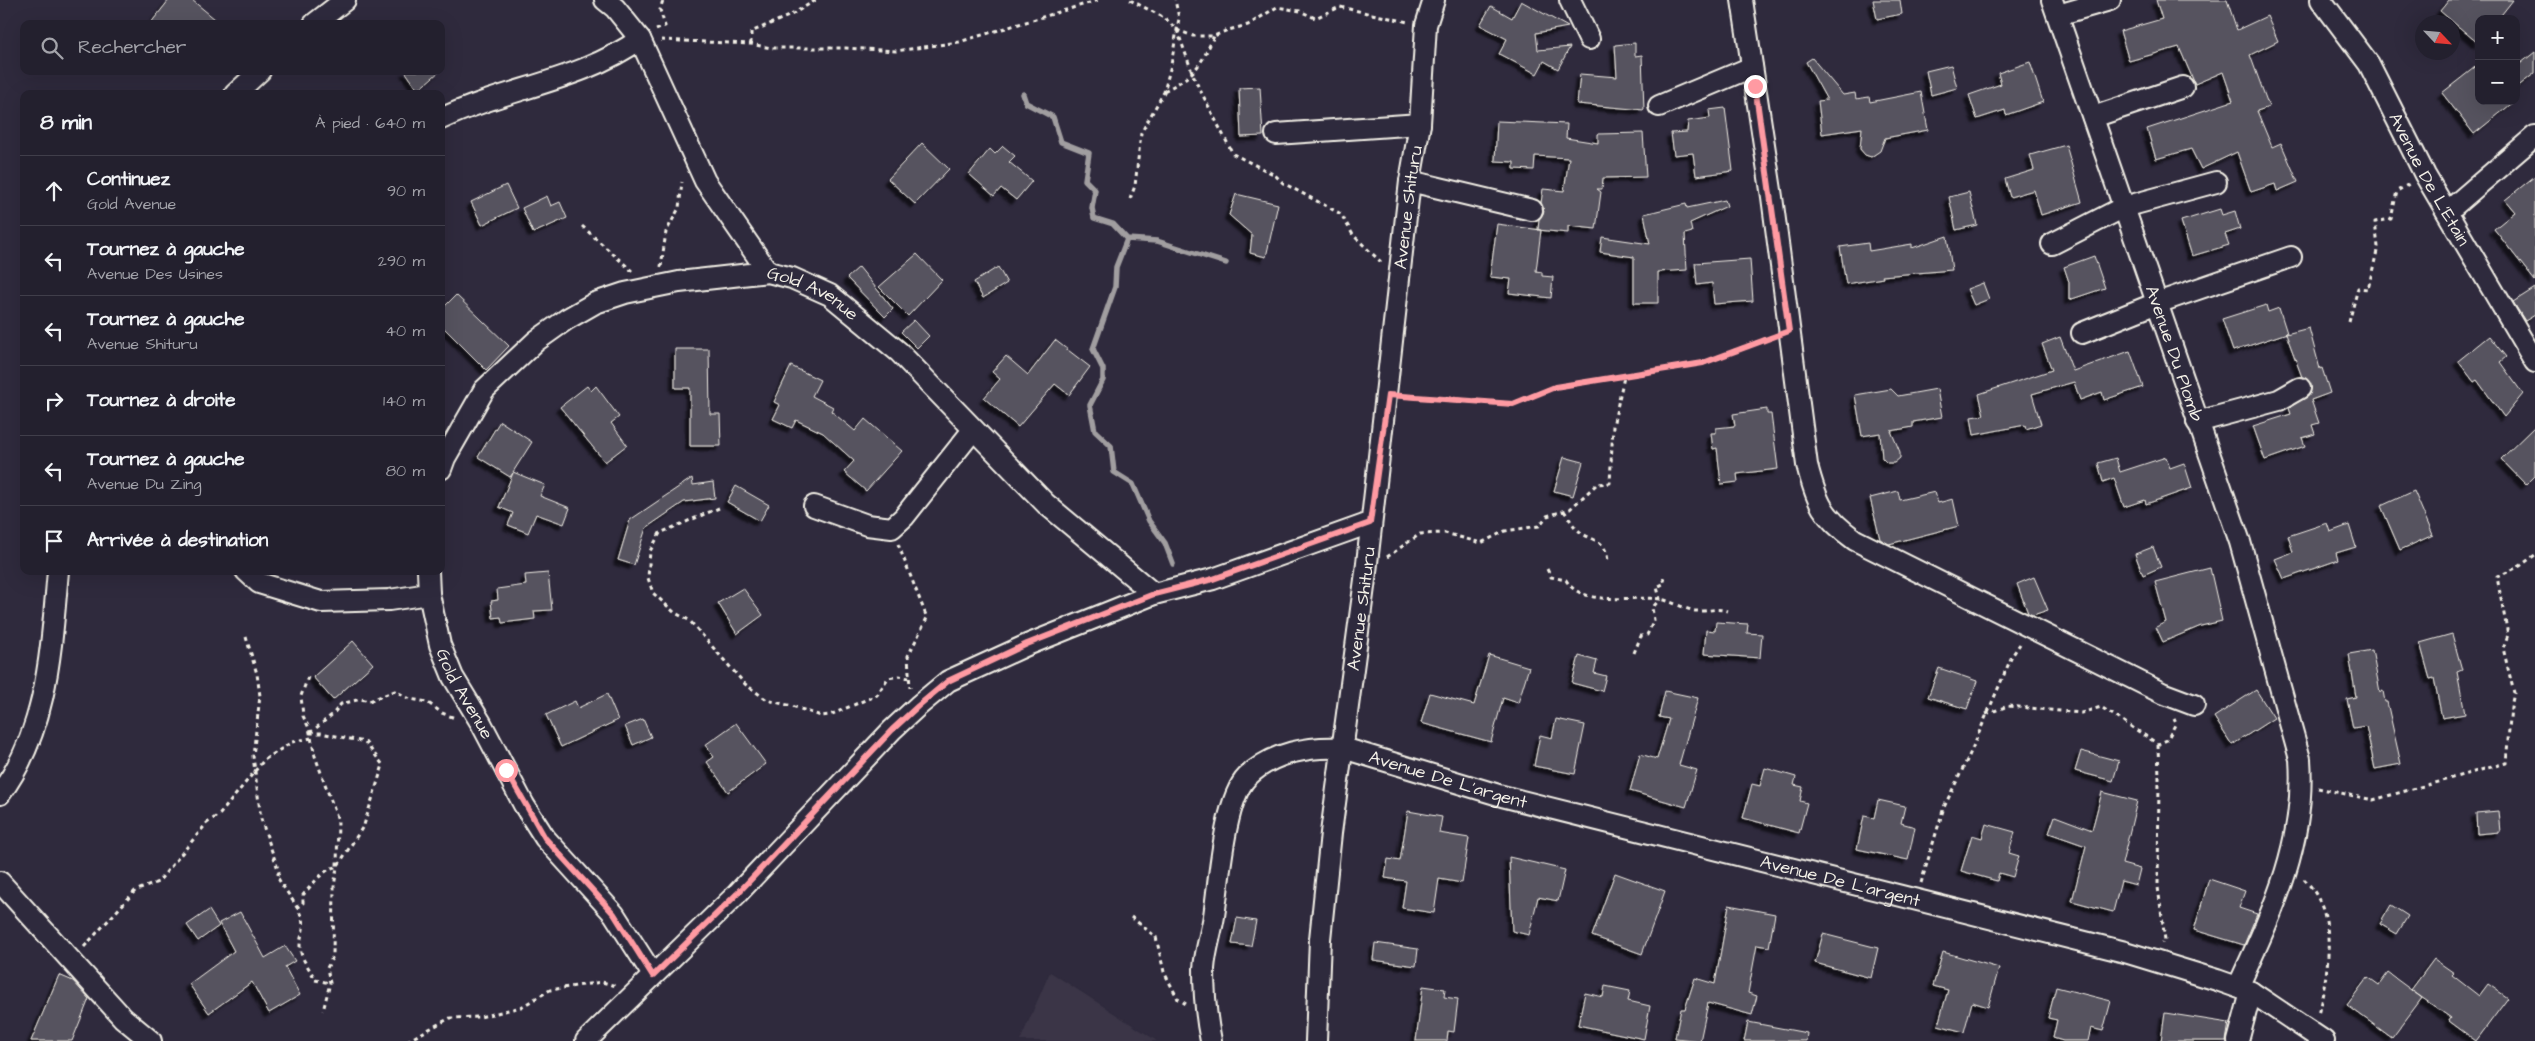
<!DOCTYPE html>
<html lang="fr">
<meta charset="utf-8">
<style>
:root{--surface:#23202e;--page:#2f2d3a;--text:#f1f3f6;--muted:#a3a3aa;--line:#403e4a}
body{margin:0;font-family:"Architects Daughter",sans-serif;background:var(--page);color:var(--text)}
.controls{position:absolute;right:15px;top:15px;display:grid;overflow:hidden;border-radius:10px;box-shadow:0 5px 20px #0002}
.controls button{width:45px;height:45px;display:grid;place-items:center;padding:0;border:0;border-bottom:1px solid var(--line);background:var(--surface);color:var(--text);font:25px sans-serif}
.compass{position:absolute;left:2415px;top:15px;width:45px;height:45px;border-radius:50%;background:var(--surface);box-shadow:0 5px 20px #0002;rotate:116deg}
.stop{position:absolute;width:15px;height:15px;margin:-11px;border:4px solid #ff9aa2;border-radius:50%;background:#fff}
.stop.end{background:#ff9aa2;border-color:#fff;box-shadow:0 1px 5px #0008}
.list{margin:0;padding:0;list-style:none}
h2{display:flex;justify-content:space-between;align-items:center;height:65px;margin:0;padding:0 20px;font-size:21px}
h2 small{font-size:16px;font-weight:400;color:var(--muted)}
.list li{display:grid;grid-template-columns:32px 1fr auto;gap:15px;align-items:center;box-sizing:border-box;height:70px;padding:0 20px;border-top:1px solid var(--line)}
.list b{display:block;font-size:19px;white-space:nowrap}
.list p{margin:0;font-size:16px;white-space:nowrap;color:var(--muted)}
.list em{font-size:16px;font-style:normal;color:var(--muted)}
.icon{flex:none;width:28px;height:28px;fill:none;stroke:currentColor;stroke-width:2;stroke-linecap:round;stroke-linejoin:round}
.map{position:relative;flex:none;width:2535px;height:1041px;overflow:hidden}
.search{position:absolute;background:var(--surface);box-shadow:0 5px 20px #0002;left:20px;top:20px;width:425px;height:55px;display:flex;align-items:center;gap:12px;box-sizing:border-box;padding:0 18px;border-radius:10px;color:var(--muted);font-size:19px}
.panel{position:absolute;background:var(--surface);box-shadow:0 5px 20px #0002;left:20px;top:90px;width:425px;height:485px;border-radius:10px}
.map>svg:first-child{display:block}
.built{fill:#3b3647}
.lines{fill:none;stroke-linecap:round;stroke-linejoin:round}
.stream{stroke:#a19ea0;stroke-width:5.5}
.building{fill:#56525f;stroke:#f4f1e8;filter:url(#shadow)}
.street-casing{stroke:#f4f1e8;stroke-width:24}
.path{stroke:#f4f1e8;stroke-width:3;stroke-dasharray:4 4;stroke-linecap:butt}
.street{stroke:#2f2a3d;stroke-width:20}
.route{stroke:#ff9aa2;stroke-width:6}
.labels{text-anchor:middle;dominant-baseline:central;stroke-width:4.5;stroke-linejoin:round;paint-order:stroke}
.street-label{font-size:18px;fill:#f4f1e8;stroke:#2f2a3d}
</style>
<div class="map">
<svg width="2535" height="1041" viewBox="0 0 2535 1041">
<defs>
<filter id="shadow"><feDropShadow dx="-4.5" dy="4.5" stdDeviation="1" flood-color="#0009"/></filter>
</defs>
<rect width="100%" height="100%" fill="#2f2a3d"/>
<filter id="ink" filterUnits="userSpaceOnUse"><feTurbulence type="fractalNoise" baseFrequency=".02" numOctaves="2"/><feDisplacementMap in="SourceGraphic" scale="10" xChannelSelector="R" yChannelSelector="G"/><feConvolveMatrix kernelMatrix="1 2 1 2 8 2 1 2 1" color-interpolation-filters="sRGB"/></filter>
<g filter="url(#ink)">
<path class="built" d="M1050,972L1157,1041H1020Z"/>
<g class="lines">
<path class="stream" d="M1023,94L1026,103L1053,117L1061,142L1089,153L1085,180L1095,190L1092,208L1094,218L1113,224L1127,239L1116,267L1115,287L1093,349L1103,369V380L1090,405L1095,431L1111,446L1114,472L1133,484L1149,521L1165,543L1173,564
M1127,239L1157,241L1226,263"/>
</g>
<path class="building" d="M169,0H192L221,24H150Z
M1873,0H1900L1902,14L1877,19Z
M2156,0H2227L2237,30L2267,16L2278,41L2250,55L2269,107L2257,111L2272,147L2281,143L2298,182L2277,191L2275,184L2251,192L2237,152L2201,169L2191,149L2156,159L2147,129L2233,101L2223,72L2195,84L2179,47L2129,61L2120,31L2162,19Z
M2449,0H2513L2498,19H2479V44L2440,11Z
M1521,1L1568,27L1536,33L1538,50L1570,47L1558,69L1544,61L1537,74L1499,54L1507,39L1480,25L1491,6L1512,18Z
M1635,43V56L1642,55L1644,110L1577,104L1580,74L1617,77L1615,45Z
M2535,52V73L2516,88V67Z
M1812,58L1843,95L1855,93L1856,99L1869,97L1870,102L1921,92L1928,130L1885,138L1880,151L1871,157L1865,155L1860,149L1862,128L1822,134L1818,101L1827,100L1806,62Z
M2030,62L2043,102L2006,115L2005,110L1977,119L1969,95L2001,84L1998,73Z
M2479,64V101H2515L2474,134L2442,93Z
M1951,65L1957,88L1931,95L1926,71Z
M405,71H440L418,90Z
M1260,87L1263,136L1241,137L1239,88Z
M1725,108L1733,171L1696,176L1693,153L1674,155L1671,133L1687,132L1688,121L1710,118L1709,110Z
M1497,121L1567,124L1566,138L1598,143V134L1643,133L1646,177L1603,178L1602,189H1597L1601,192L1596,229L1568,226V233L1538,230L1539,219L1544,212L1541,203L1543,189L1564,191L1569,158L1535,156L1534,170L1514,169V162L1495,161Z
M922,143L949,169L915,204L888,179Z
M2066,145L2082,202L2041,215L2034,190L2010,197L2005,179L2034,170L2030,155Z
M1003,146L1015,156L1009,162L1032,181L1016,200L1001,188L994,196L969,174L990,149L995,154Z
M2535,176V281L2494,229L2515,212L2505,200Z
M506,185L517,208L482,225L471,202Z
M1969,192L1977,225L1956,230L1949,197Z
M1236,194L1278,204L1266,257L1250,253L1252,235L1229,215Z
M547,196L551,206L560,202L567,218L533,233L522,208Z
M1725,200L1727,206L1690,223L1692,232L1685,234L1687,270L1658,272V303H1634V257L1600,252L1602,237L1650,244L1644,214L1686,204L1687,208Z
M2220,209L2222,215L2235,211L2240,229L2225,234L2229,245L2192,256L2181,221Z
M1497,224L1541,230L1536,271L1542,272V276L1553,277L1551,298L1509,293L1511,279L1490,277Z
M1947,236L1952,270L1882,276L1883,278L1846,284L1840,247L1868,243L1869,251L1912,244V248Z
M917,254L942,280L908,316L879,287Z
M2094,256L2105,288L2069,300V282L2064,267Z
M1750,259L1753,301L1714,304L1712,283L1697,285L1695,263Z
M859,267L893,309L885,317L847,278Z
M998,267L1007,283L983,298L974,282Z
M1983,283L1989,299L1974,305L1967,289Z
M2535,288V315L2525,321L2513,302Z
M456,295L509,346L486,370L441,325V310Z
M2266,305L2268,312L2279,308L2287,333L2233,351L2222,319Z
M914,320L929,336L917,348L901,332Z
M2309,328L2320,369L2322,368L2330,393L2311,400L2319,423L2312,425L2315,434L2302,438L2305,446L2265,460L2253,426L2291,414L2289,408L2310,394V383L2302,377L2286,334Z
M2489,336L2506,357L2500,362L2523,394L2504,417L2477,380L2474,382L2458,361Z
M2060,337L2073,371L2130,351L2143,387L2104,400L2102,392L2080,400L2074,382L2032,394L2041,424L2026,429L2025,425L1974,435L1971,417L1984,415L1979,394L2052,370L2042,344Z
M1055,340L1090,367L1069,395L1055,384L1018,427L984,398L1000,379L992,372L1006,356L1028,375Z
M675,349H709L710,414H720L721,446H690V388H675Z
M791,366L820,380L812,396L833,407L831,411L855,431L865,419L902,451L866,491L844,472L854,461L823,433L796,420L792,428L773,419L780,405L774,402Z
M587,386L591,391L596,386L619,417L611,423L627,445L605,462L560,407Z
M1891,389L1898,396L1937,389L1942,417L1913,422V427L1891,431L1900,452V458L1894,463H1887L1882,458L1880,433L1862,436L1855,395Z
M1767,409V414H1771L1778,469L1737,474L1738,482L1721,484L1717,448L1713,449L1711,433H1716V428L1735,426L1733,414Z
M500,421L532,442L513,472L545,485L540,496L570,508L564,524L536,514L528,533L508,525L513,513L499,507L513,473L510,477L478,457Z
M2535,426V476L2526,485L2501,459Z
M1564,457L1583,462L1573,496L1554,491Z
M2166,457L2170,468L2184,463L2192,488L2146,504L2145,500L2124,507L2114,478L2103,482L2098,463L2116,458L2120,472Z
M692,478L693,485L713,482L715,498L684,502L646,528L634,565L618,560L630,520Z
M736,486L769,505L760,521L727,502Z
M1898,491L1900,500L1935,492L1938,503L1953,499L1959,526L1889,544L1880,539L1870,498Z
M2414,491L2433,535L2400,550L2381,506Z
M2327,523L2330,532L2349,525L2356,547L2336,553L2338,560L2284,579L2275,559L2293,552L2288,536Z
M2153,547L2161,567L2143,575L2135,554Z
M2210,568L2222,621L2201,626L2163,642L2156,627L2166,622L2155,582Z
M548,573L552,610L534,611L535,619L502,623L501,617L493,618L491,601L498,600L497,589L526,585L525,575Z
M2034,577L2048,610L2033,615L2028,613L2017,584Z
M743,588L763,615L737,634L718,603Z
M1716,622L1748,624L1747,633L1762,634L1760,658L1704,654L1706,630L1715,631Z
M2452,634L2462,670L2457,672L2465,714L2442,718L2434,678L2430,679L2420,643Z
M353,641L373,664L333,700L313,677Z
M2372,650L2380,692L2383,691L2385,702H2387L2401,764L2375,769L2366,726L2353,728L2347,699L2356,697L2349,654Z
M1489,655L1529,667L1518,703L1503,698L1491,742L1421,723L1430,693L1474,705Z
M1579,656L1597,661L1594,673L1606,676L1602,691L1572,683Z
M1939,668L1977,681L1967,709L1928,697Z
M2256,690L2274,718L2232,745L2214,717Z
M1665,691L1698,698L1679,765L1697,770L1686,807L1630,791L1640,754L1657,759L1669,719L1659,717Z
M607,694L618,720L561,747L546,715L575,701L578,708Z
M643,719L651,737L633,745L625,726Z
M1556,719L1585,725L1575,774L1534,766L1540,735L1552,738Z
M736,723L766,764L728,792L707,762L714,757L705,745Z
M2081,751L2119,761L2113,781L2075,771Z
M1765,768L1796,777L1794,785L1803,787L1800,801L1807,803L1799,833L1743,818L1752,784L1760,786Z
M2102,792L2137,801L2122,864L2140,869L2136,885L2121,881L2113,912L2072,901L2086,846L2049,833L2055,816L2092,830Z
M1878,800L1905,806L1901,823L1915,827L1908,860L1857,849L1864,816L1874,818Z
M1408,811L1442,817L1439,833L1469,838L1462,883L1439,879L1434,913L1402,908L1406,881L1385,878L1388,859L1400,861Z
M2498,811L2500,832L2477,834L2476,813Z
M1986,824L2015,832L2009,853L2019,856L2013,877L1999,873L1997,881L1961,871L1972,835L1982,838Z
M1509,857L1565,870L1558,901L1538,897L1529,935L1512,931Z
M1615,873L1665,891L1642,954L1592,936Z
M2209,879L2245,891L2239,908L2257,914L2244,945L2194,930Z
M1729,905L1775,914L1769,947L1757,945L1748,993L1757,996L1752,1015L1708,1003L1700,1041L1675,1038L1681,1009H1685L1695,978L1715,984Z
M2391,905L2408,916L2397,934L2380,924Z
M209,910L219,926L198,941L187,925Z
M240,912L265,958L285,946L295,961L285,967L300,995L269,1013L252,982L209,1013L189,984L234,951L219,923Z
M1237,918L1256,921L1251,946L1232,944Z
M1823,934L1878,948L1871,978L1815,963Z
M1375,943L1418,949L1416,966L1373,960Z
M1943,952L1999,968L1988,1007L1972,1002L1964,1032L1938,1025L1948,990L1933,986Z
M2434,959L2454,973L2452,975L2479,996L2488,984L2508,998L2476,1041L2449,1021L2451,1018L2411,990Z
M2388,973L2422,998L2392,1038L2347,1005L2368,977L2379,985Z
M59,975L73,981L89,999L72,1041H31Z
M1423,986L1445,989L1444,997L1458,999L1454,1032L1448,1031L1447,1041H1416Z
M1605,986L1630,991L1628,1001L1650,1006L1644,1039L1578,1025L1585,993L1603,997Z
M2056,987L2111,1001L2103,1031L2091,1028L2088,1041H2063L2053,1038L2057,1020L2048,1018Z
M2165,1013L2229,1023L2226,1041H2161Z
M1748,1022L1807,1033L1806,1041H1744Z"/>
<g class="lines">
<defs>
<g id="street">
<path d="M605,0L615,8L640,39L705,181L768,272"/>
<path d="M1570,0L1589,39"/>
<path d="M1742,0L1772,197L1807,465C1817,503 1822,516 1855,540L2162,693L2194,705"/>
<path id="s1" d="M2052,0L2240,542L2300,759C2306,843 2272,913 2238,987"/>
<path id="s2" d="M2321,0L2369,64L2425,175L2535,362"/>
<path d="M2058,15L2110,0"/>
<path d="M314,24L345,0"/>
<path d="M235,94L260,71"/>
<path d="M1659,106L1752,67"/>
<path d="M2093,117L2183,87"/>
<path d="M441,119C506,88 582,81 640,39"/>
<path d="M1276,134L1420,124"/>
<path d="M1410,181L1532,210"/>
<path d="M2447,212L2535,136"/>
<path d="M2052,244L2124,207L2216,182"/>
<path d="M2082,333L2157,303L2291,257"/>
<path d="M2197,422L2279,400L2300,388"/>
<path id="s3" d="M441,469L445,458L484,390L536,341L567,319L595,303L625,293L679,282L768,272L792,278L830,295L899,352L1046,504L1154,594"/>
<path d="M814,506L867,525L892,528L904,517L973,430"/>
<path d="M246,571L259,583L321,602L389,600L429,594"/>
<path id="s4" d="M428,571L429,594L440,645L453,677L481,723L524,805L545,838L614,914L653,975"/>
<path d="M0,794C48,730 51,648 58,571"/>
<path d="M0,882L123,1018L151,1041"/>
<path d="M586,1041L737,894L892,730L918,706L948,681L1027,645L1154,594L1213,579L1370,523"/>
<path id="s5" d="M1211,1041C1206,1017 1204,994 1204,969C1205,952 1211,934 1214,916C1219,883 1224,800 1247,777C1272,752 1310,746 1343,748L1502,796L2125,952L2217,980L2251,992L2324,1041"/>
<path id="s6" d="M1316,1041L1320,939L1331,833L1366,572L1410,181L1420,124L1426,25L1434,0"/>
<path d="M2238,1041L2251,992"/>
</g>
</defs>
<use href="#street" class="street-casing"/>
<path class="path" d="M1130,0L1165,18L1177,30L1193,36H1214L1228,30L1248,25L1277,7L1300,11L1315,18L1340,7L1408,22
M656,30L665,26L660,10L663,0
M1177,30L1195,80L1233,154L1275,175L1283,183L1341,214L1353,235L1381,262
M661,40L751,44L771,48H846L896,51L959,42L1099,0
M751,44V32L791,15L816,0
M1164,91C1195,75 1200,67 1214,36
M1130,199L1135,186L1141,133L1164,92L1171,65L1179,18L1175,0
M582,226L632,271
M661,267L666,232L679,208L682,182
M2349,322L2358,288L2368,289L2378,247L2375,222L2391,219L2397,191L2409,184
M1404,396L1513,404L1555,387L1703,363L1772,337
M719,508L660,533L650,551L648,578L653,593L675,613L689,620L745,684L767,700L792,706L821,716L830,715L877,695L888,678L899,676L909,678
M1564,511C1568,516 1571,523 1576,528C1589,543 1605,535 1608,561
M898,544L927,618L908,656L910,688
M1387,557L1420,534L1445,533L1481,543L1505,531L1539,526L1547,516L1570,509L1597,484L1610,483L1613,426L1624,377
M1547,569L1551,577L1566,580C1582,608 1632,595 1660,599C1671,601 1687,610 1696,611C1708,612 1715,607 1727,611
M246,637L257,674L260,696L253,756L261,819L279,872L277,876C284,891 302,908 303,925C304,931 300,938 300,945C300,960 310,967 315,980L330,983
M1634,653L1641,636L1647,635L1654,620L1652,608L1660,599L1657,587L1665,583L1663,577
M308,677L301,696L303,716L309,728L315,756L338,820L337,867L334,887L333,956L327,968L330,983L323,1011
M1986,714L2008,706L2081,713L2101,707L2158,744L2167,740L2176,723L2174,719
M310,733L333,714L341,704L361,699L369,701L395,691L410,699L427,702L442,713L455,718
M2158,744L2159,778L2158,887L2165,940L2162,943
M2318,788L2373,800L2506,763L2511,707L2514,693L2503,648L2508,635L2497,577L2520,566L2535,555
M2304,879C2340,915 2328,972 2318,1015
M1921,883L1944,807L1969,756L2012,656L2020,644
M296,908L303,903V895C311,886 325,867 337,867L364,825L383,765L365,742L321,733H310
M1131,917L1156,937L1164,972L1178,999L1186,1004
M84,947L135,891L158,882L207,823L220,814L264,760L292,742L311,738
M407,1041L450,1018L480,1017L521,1007L550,990L602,982L616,986"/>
<use href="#street" class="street"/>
</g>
</g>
<g class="lines" filter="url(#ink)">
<path class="route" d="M506,770L545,838L614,914L653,976L737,894L892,730L918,706L948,681L1027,644L1154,594L1213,579L1370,523L1388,395L1513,404L1555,387L1703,363L1789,331L1755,86"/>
</g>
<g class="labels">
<g class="street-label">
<text stroke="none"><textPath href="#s2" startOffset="210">Avenue De L'Etain</textPath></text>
<text stroke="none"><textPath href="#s6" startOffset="839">Avenue Shituru</textPath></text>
<text stroke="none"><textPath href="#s3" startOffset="458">Gold Avenue</textPath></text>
<text stroke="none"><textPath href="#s1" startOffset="374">Avenue Du Plomb</textPath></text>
<text stroke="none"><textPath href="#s6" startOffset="435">Avenue Shituru</textPath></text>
<text stroke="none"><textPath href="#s4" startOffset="130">Gold Avenue</textPath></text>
<text stroke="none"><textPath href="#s5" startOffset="484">Avenue De L'argent</textPath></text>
<text stroke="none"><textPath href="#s5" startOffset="889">Avenue De L'argent</textPath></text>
</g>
</g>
</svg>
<div class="controls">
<button>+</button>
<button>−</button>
</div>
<svg class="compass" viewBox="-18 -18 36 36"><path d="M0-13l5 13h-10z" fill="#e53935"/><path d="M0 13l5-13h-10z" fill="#a3a3aa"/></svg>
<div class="stop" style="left:506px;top:770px"></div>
<div class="stop end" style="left:1755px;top:86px"></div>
<div class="search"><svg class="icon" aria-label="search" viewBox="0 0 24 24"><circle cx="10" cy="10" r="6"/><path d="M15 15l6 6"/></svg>Rechercher</div>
<section class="panel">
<h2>8 min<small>À pied · 640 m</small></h2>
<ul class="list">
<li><svg class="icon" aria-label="ahead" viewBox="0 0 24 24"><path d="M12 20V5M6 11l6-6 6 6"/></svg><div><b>Continuez</b><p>Gold Avenue</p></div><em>90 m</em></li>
<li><svg class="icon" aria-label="left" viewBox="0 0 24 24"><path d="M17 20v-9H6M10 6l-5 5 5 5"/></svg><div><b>Tournez à gauche</b><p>Avenue Des Usines</p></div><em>290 m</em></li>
<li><svg class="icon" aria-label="left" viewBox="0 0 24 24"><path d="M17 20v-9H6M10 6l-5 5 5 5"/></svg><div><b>Tournez à gauche</b><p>Avenue Shituru</p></div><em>40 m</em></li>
<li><svg class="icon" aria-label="right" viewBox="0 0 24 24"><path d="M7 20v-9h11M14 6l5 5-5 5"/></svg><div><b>Tournez à droite</b></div><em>140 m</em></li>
<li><svg class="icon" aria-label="left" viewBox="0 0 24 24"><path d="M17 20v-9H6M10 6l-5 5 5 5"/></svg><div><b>Tournez à gauche</b><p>Avenue Du Zing</p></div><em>80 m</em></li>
<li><svg class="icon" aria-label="arrive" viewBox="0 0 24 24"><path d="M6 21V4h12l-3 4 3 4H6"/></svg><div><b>Arrivée à destination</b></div></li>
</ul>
</section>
</div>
